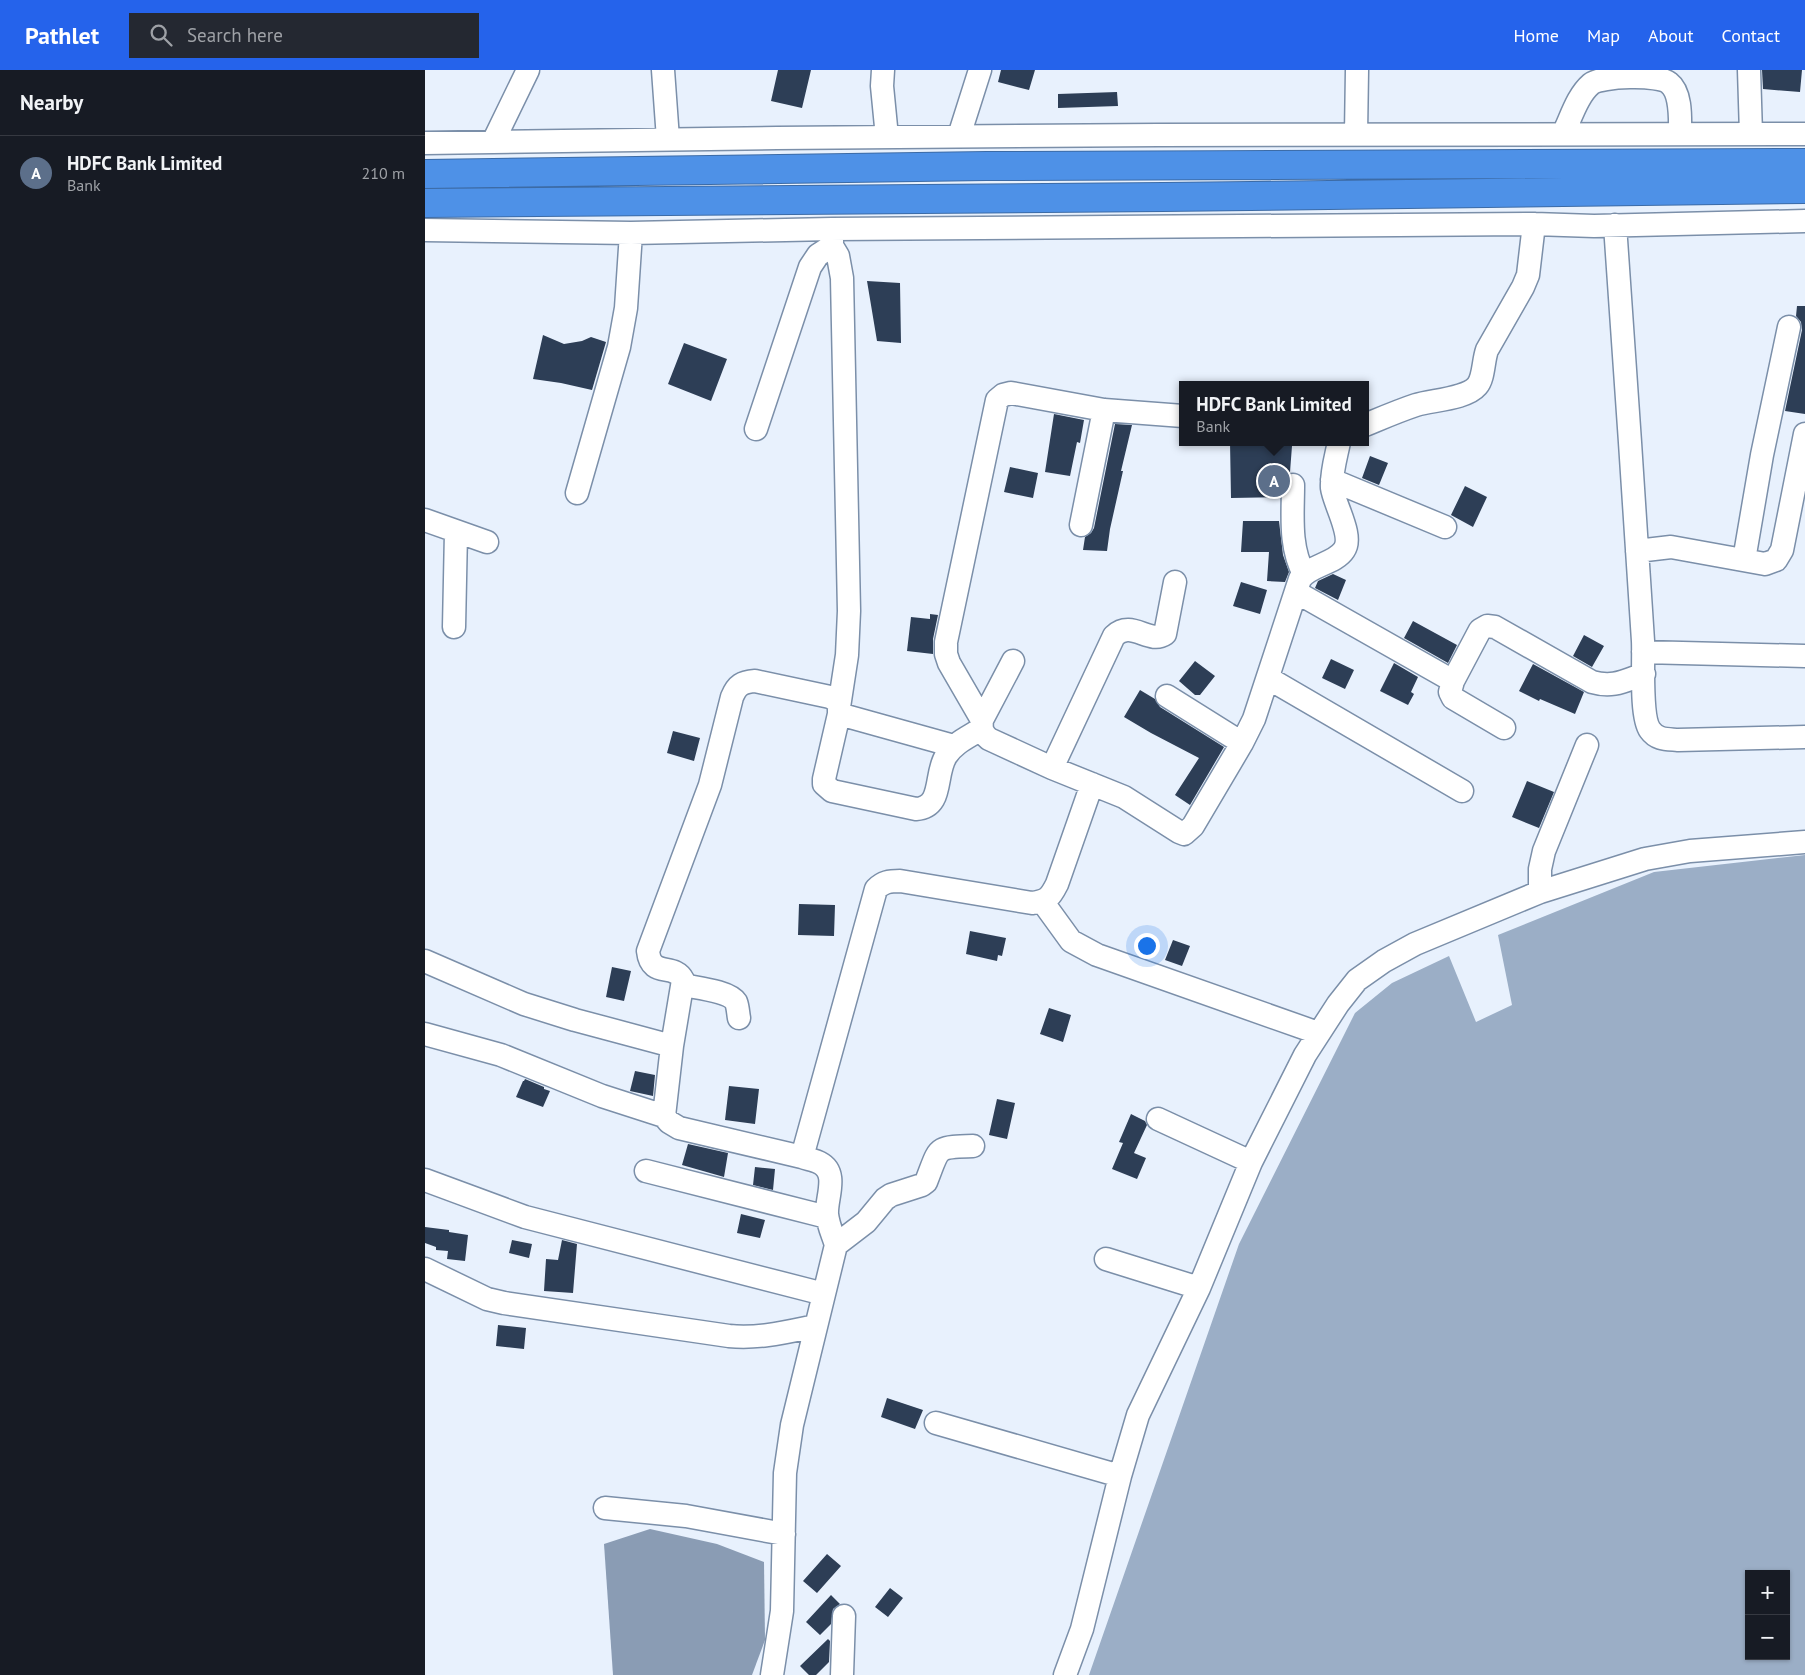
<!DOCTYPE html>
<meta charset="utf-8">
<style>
:root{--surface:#171b24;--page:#242831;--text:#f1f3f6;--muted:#9ea1a6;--line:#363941;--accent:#2563eb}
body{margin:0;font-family:"PT Sans",sans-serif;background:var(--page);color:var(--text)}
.controls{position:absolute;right:15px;bottom:15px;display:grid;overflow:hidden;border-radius:0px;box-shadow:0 1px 4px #0004}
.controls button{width:45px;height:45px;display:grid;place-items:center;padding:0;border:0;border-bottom:1px solid var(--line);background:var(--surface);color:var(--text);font:25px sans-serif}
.you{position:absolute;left:721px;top:875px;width:18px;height:18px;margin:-12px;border:4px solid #fff;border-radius:50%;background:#1a73e8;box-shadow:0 0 0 8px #1a73e833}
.badge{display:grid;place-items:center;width:32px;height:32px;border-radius:50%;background:var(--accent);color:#fff;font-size:16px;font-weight:700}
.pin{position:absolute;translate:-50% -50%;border:2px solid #fff;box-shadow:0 1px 5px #0006}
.popup{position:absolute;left:754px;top:311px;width:190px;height:65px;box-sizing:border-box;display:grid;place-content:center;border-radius:0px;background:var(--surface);filter:drop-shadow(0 1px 4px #0005);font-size:16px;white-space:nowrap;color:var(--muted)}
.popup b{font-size:19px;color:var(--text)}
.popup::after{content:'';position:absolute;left:50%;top:100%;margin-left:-10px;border:10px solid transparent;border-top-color:var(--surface)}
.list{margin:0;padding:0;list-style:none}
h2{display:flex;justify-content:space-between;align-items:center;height:65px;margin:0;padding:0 20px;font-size:21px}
h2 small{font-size:16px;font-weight:400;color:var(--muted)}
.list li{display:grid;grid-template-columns:32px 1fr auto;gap:15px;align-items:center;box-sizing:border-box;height:75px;padding:0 20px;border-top:1px solid var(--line)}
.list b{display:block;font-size:19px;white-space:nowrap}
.list p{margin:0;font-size:16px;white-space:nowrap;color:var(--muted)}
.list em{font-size:16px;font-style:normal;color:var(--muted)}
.icon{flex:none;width:28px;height:28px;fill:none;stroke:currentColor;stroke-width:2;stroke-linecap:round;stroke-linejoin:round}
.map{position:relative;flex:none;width:1380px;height:1605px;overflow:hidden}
header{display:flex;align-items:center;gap:30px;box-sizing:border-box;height:70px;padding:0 25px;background:var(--accent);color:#fff}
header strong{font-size:24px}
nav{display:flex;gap:28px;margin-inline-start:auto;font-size:18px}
.search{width:350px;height:45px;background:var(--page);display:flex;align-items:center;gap:12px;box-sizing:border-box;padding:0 18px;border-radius:0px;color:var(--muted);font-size:19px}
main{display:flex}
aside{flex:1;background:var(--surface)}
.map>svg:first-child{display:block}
.forest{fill:#9baec6;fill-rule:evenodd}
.water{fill:#8a9cb4}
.building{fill:#2d3e56}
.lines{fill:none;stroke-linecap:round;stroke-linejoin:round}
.minor-casing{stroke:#7b8fa9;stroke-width:25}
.highway-casing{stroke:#3c6ba6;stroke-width:30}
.minor{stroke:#fff;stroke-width:22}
.highway{stroke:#4e91e7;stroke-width:28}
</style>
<header>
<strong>Pathlet</strong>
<div class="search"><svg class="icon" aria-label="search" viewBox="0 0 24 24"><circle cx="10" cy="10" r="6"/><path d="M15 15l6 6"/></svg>Search here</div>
<nav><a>Home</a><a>Map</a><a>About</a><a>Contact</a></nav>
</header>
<main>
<aside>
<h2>Nearby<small></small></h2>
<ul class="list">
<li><span class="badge" style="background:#5c6f8a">A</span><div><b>HDFC Bank Limited</b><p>Bank</p></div><em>210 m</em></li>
</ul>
</aside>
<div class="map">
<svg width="1380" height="1605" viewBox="0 0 1380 1605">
<rect width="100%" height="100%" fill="#e8f1fd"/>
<path class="forest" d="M1380,785V1605H664L814,1174L930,943L967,913L1024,886L1051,952L1087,935L1073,865L1229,802ZM1324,1504H1361V1586H1324Z"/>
<path class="water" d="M225,1459L292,1474L339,1492L340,1570L327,1605H188L179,1474Z"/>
<path class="building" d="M353,0H386L377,38L346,31Z
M576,0H610L604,20L573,12Z
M1337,0H1377L1375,22L1338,19Z
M692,22L693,36L633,38V24Z
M442,211L475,213L476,273L452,271Z
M1372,236H1380V344L1360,341L1377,260L1376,252L1371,246Z
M118,265L139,274L157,271L166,267L181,272L167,320L136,313L108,309Z
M259,273L302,289L286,331L243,314Z
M629,344L659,350L655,373L652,372L645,406L620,402Z
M690,354L707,355L696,401H698L685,459L682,481L658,480L660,467L666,463L669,458Z
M805,372H855V375L867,376L865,402L861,404L857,409L855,427L806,428Z
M945,386L963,393L954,415L937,408Z
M585,397L613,403L608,428L579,422Z
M1040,416L1062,427L1048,457L1026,445Z
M818,451H854L858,485L864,502L860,512L842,511L844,482H816Z
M908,504L921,510L913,530L890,518L893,511Z
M816,512L842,520L835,544L808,536Z
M505,544L513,545L508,569V584L482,581L486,547L505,549Z
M988,551L1032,575L1023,593L979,568Z
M1159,565L1179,576L1167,597L1148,586Z
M906,589L929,600L920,619L897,608Z
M770,591L790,606L775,625H770L754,611Z
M969,593L993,607L986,622L989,624L983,635L955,621Z
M1108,594L1159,622L1150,644L1115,629L1114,631L1094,621Z
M715,620L730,629L735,637L799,677L765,735L750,725L774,688L726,663L699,647Z
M248,661L275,668L269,691L242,683Z
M1102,711L1129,722L1114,758L1087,747Z
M374,834L410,835L409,866L373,865Z
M545,861L581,868L577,886L573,885L572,891L541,884Z
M748,870L765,876L757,896L740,890Z
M187,897L206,901L199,931L181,927Z
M624,938L646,945L638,972L615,964Z
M210,1001L230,1005L228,1026L205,1021Z
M100,1009L119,1017V1019L125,1021L118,1037L91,1027L98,1011H99Z
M304,1016L334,1019L330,1054L300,1050Z
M572,1029L590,1033L582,1069L564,1065Z
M706,1044L720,1051L722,1055L709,1083L721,1088L712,1109L687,1099L698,1073L694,1072Z
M263,1074L303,1083L299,1107L257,1095Z
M330,1097L350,1099L348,1120L328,1115Z
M316,1144L340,1150L335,1168L312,1163Z
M0,1157L24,1160V1162L43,1165L40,1191L22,1189L23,1181L11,1180V1177L0,1173Z
M87,1170L107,1174L104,1188L84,1183Z
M137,1170L152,1174L148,1223L119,1221L121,1189L133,1190Z
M73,1255L101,1258L99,1279L71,1276Z
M462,1328L498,1340L490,1359L456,1347Z
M402,1484L416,1496L392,1523L378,1511Z
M465,1518L478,1528L463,1547L450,1537Z
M406,1525L415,1534L408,1539L406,1554L395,1565L381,1552Z
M403,1569L405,1571L404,1592L391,1605H384L375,1596Z"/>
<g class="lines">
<defs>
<path id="minor" d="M238,0L243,69
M458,0L457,16L462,67
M1324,0L1326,64
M931,64L932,0
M1138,64C1146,48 1152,26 1166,14C1176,6 1234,4 1244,13C1257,23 1255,50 1255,64
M534,66L555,0
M68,72L103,0
M0,73L352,68L733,65L1380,64
M1190,155C1200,294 1209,432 1218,571C1219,590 1215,646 1225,660C1232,670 1242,669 1253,670L1380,667
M407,159V176L413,186L417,208L424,541L422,585L414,637
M0,160L206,163L407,159L1109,154L1169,156L1380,151
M940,355C957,348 973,341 991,335C1007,330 1041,329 1052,316C1059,308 1058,291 1062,280L1098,217L1103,205L1109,154
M331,359L385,197L393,185L407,176
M907,410L1020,457
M868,415C868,445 864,476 879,504
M152,423L194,277L201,238L206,163
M0,450L62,472
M656,455L679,340
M1212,481L1246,477L1340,494L1351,490L1357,480L1380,364
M1319,490L1337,385L1364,257
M871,522L1028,611
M29,557L31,462
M1218,582L1380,586
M588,591L557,650C556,659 557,663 564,669L627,698L699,727L754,762L759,764L768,756L817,673
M843,608L1037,721
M742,626L817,673L829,649L875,509C885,495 910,494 919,480C929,466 909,434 907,418C906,403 911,387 914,372
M414,644L529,676
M557,650L524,593L521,584V572L572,330L578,325L586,323L679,340L758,346
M1079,658L1028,628L1025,622L1028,611L1055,560L1062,556L1070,557L1167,612C1188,618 1199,611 1219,604
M627,698L689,566C707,549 724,575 740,564L750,512
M1115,822V799L1119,781L1162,675
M617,831L646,871L672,885L893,963
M0,891L99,934L150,950L247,976
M258,915C271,918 304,921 311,932C313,937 313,943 314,948
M0,964L76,985L177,1026L239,1046L244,1052L254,1058L377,1087C382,1089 390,1090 395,1093C414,1103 401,1128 402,1144C403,1155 408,1165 411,1175L367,1355L360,1403L357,1541L347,1605
M239,1046L247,976L258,910C249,892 226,909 223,881L285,715L307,627C312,615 317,612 330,611L405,627L412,631L414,637V644L399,709V714L407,721L491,739C519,737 509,705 521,686C529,673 544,667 556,659
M733,1049L826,1092
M377,1087L451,819C458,812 464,811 475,811L607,833C622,831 625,828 632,814L667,714
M221,1101L402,1147
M0,1110L100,1147L399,1224
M411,1175L441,1152L460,1129L466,1125L497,1115L501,1112C515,1077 509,1077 548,1076
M681,1189L774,1218
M0,1199L62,1229L79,1233L304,1266C334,1269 361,1262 390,1256
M511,1353L695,1406
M180,1438L261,1446L359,1464
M417,1605L419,1546
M640,1605L657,1559L695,1406L713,1345L774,1218L826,1092L880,985L913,934L932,910L959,891L990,874L1115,822L1220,789L1265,781L1380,772"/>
<path id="highway" d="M0,104L561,96L1380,93
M0,133L738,127L1380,119"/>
</defs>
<use href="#minor" class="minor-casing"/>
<use href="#highway" class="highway-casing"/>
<use href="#minor" class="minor"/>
<use href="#highway" class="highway"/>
</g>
</svg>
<div class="controls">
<button>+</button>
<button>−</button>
</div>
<div class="you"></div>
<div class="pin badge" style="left:849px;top:411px;background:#5c6f8a">A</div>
<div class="popup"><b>HDFC Bank Limited</b>Bank</div>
</div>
</main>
